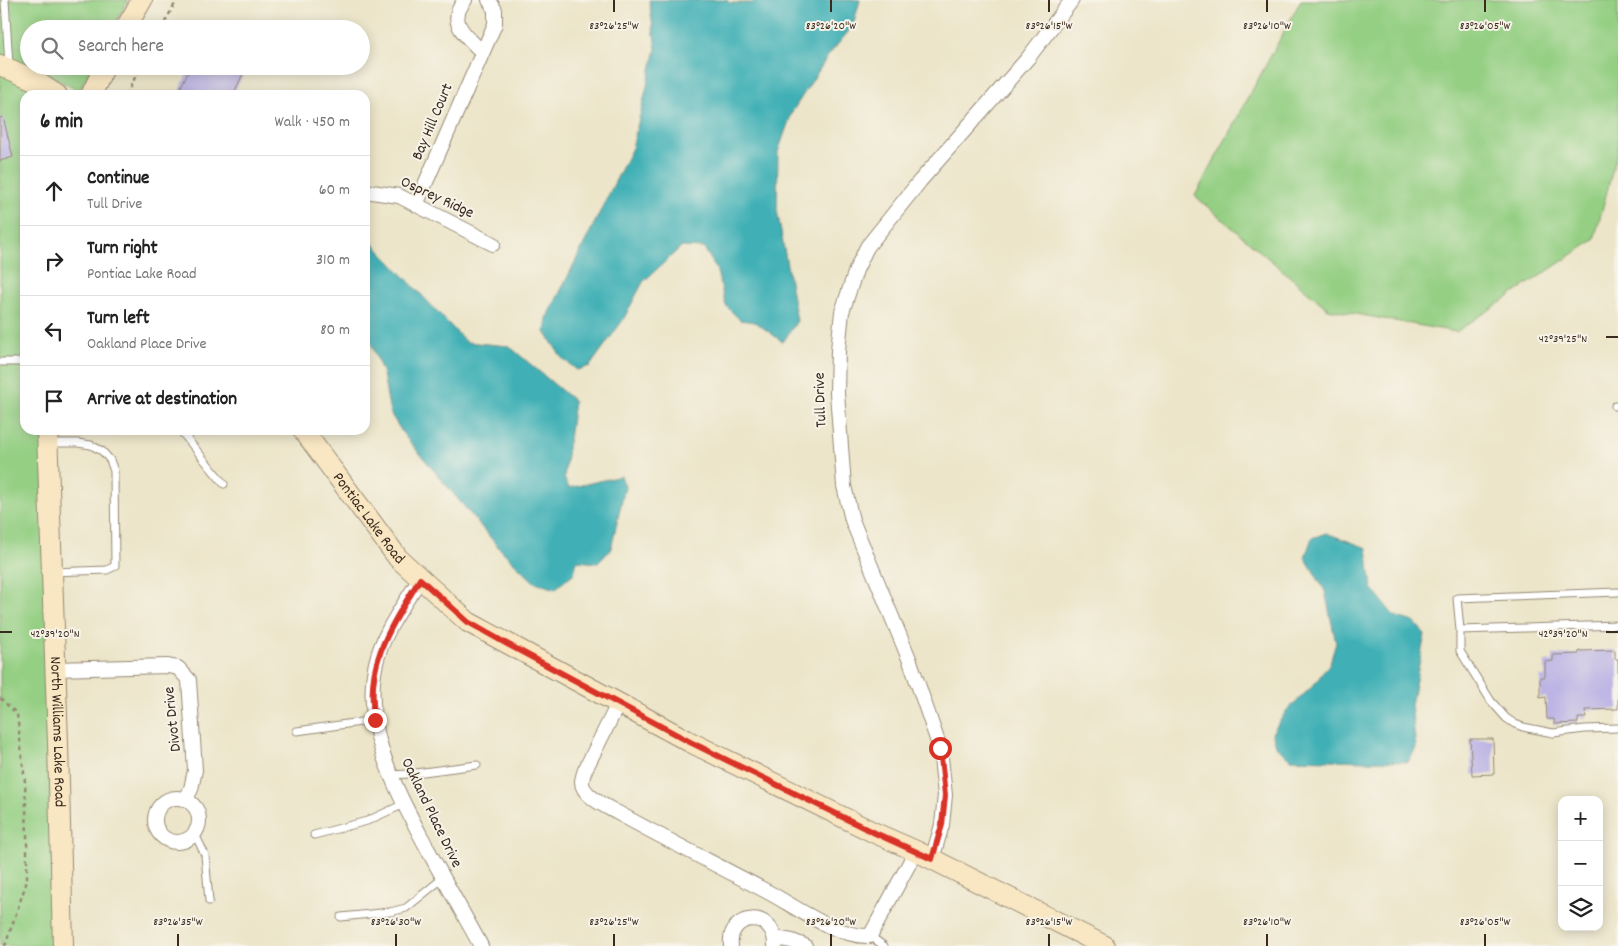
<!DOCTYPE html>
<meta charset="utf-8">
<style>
:root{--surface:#fff;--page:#f6f6f6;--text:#222;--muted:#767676;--line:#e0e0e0}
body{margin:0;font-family:Dekko,sans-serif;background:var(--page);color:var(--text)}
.controls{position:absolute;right:15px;bottom:15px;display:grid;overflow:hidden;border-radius:10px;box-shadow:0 2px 12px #0003}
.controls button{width:45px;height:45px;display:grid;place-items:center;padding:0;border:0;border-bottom:1px solid var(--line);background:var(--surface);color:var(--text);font:25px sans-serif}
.stop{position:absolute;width:15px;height:15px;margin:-11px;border:4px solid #d93025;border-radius:50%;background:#fff}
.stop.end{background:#d93025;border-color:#fff;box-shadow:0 1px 5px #0008}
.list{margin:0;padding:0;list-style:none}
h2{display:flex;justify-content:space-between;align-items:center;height:65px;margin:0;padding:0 20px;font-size:21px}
h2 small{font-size:16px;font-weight:400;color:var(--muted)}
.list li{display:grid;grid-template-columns:32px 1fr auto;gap:15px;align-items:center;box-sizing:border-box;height:70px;padding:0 20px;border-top:1px solid var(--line)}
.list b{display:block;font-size:19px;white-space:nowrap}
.list p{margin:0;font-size:16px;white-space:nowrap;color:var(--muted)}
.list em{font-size:16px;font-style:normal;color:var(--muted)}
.icon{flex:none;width:28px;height:28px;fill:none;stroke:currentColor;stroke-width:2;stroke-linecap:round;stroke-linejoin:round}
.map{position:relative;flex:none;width:1618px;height:946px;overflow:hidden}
.search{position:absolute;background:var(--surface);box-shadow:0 2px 12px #0003;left:20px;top:20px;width:350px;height:55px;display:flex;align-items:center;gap:12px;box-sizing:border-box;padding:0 18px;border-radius:28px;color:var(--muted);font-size:19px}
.panel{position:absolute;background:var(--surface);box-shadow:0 2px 12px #0003;left:20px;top:90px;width:350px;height:345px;border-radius:15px}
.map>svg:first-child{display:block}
.green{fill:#94cf83;stroke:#687c50}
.water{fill:#3fb0b6;stroke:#3d6d6a}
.building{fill:#bcb4e4}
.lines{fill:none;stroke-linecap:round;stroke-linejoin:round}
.lane-casing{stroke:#948874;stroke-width:9}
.street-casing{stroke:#948874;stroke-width:16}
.secondary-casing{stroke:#948874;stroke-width:22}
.path{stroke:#948874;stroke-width:2.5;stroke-dasharray:4 4;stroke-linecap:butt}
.lane{stroke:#fff;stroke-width:7}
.street{stroke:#fff;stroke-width:14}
.secondary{stroke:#f9e7c3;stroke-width:20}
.route{stroke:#d93025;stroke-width:6}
.ticks{fill:none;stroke:#3b2a1e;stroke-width:2}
.labels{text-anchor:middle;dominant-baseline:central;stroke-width:4;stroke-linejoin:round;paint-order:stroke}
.street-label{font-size:16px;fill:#3b2a1e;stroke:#f7f3e8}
.ticks-label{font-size:12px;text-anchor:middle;fill:#3b2a1e;stroke:#f7f3e8;stroke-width:4;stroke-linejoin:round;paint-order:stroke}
</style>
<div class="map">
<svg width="1618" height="946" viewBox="0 0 1618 946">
<rect width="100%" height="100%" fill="#f7f3e8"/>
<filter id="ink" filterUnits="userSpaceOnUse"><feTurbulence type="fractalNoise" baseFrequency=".02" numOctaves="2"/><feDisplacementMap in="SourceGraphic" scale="10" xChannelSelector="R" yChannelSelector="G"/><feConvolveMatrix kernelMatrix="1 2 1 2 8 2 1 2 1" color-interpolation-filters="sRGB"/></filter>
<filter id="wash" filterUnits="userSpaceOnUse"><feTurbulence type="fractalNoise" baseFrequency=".0096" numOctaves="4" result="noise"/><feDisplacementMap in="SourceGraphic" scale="20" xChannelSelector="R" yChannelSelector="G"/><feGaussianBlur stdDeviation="1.12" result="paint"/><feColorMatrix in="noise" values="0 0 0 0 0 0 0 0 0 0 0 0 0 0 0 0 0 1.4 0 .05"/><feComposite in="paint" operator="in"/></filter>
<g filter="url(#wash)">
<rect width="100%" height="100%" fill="#ece5c9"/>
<path class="green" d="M0,0H128L112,29H29V66H31L32,95H25V430H43L60,946H0Z
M1301,0H1618V150L1594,240L1456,332L1328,309L1195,196Z
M32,66H92L79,91Z"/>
<path class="water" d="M649,0H727L730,3H752L755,0H860L853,26L828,56L792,112L778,152L777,210L797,321L783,342L755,322L740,320L726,306L716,268L704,248L681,247L643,282L623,320L590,366L577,370L562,358L545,332L547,318L632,148L656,49Z
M365,235L466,342L509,346L574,401L564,478L569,488L621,476L625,487L611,549L598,563L577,561L574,573L555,589L534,582L500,549L404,435L390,413L383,374L365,328Z
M1326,533L1367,548L1372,588L1394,616L1414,622L1425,634L1411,705L1416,748L1408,762L1291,759L1277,748L1272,733L1287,710L1313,686L1330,663L1336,643L1325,591L1305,557L1312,538Z"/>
<g id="blocks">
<path class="building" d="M191,66H226L243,74L233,95H177Z
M3,117L13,157L0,161V118Z
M1615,650V659H1618V709L1585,710L1586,718H1578V723L1554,724V719H1547L1546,697L1540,698V677H1545V662L1553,661V655L1579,654V651Z
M1470,739H1493L1494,774L1472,775Z"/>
</g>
</g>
<g filter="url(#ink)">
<use href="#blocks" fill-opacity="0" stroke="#948874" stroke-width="1"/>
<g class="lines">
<defs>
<path id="lane" d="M5,0L9,65
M0,362H25
M1615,406L1618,407
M180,430L224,484
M49,443H78L91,445L102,451L110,460L114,471L115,566L107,570L52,572
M1618,592L1457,598L1460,630L1618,625
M1460,630V651L1491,701L1506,718L1515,724L1523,727L1553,733L1585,729L1618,728
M297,731L375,720
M391,775L408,774L477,765
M195,834L205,855L209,901
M314,835L367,821L404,804
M341,917L390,912L406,908L443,878
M870,936L884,946"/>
<path id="street" d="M465,0C446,23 466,35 482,52
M365,191L399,196L493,244
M416,205L495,24V10L489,0
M420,579C404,605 383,632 376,663C361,728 397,791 426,846C444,880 463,913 481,946
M55,669L168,666L178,668L189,680L195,770L191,789L186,799
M618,704L585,770C584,773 582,778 582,782C582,796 607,807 618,813C667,840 717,865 766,891C795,906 837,938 870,936L916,851
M155 820a22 22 0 1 1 44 0a22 22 0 1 1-44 0Z
M932,859L942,825L945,795L940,748L910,661L852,520L844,486L837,393L838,350L842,312L856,270L867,247L920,181L1028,58L1072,0
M775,938L792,941L805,946
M731,946C727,912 776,909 775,946"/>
<g id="secondary">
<path d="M125,29L142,0"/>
<path d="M0,65L32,79L57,95"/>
<path d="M91,95L105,66"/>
<path id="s1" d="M47,430L58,743L63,946"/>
<path id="s2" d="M303,430L398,558L468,622L690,742L875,833L916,851L1105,946"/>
</g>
</defs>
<use href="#lane" class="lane-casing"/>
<use href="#street" class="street-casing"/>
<use href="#secondary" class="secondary-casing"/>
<path class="path" d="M161,29L177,0
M126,95L141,66
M0,698L17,714L25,782L27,835V881L5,946"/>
<use href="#lane" class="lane"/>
<use href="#street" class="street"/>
<use href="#secondary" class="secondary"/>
</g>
</g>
<g class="lines" filter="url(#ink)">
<path class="route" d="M375,720C364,663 392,625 420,579L468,622L507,644L690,742L875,833L932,859L942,825L945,795L940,748"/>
</g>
<path class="ticks" d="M614,0V12M831,0V12M1049,0V12M1267,0V12M1485,0V12M1606,337H1618M0,632H12M1606,632H1618M178,934V946M396,934V946M614,934V946M831,934V946M1049,934V946M1267,934V946M1485,934V946"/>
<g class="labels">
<g class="street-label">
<text transform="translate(433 122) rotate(-67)">Bay Hill Court</text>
<text transform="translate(437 198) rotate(25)">Osprey Ridge</text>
<text transform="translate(821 400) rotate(-92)">Tull Drive</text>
<text stroke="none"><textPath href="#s2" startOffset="110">Pontiac Lake Road</textPath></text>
<text transform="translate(173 719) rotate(-96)">Divot Drive</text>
<text stroke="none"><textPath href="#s1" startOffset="302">North Williams Lake Road</textPath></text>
<text transform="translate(431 813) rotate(64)">Oakland Place Drive</text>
</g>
</g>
<g class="ticks-label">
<text x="614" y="29">83°26'25"W</text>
<text x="831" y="29">83°26'20"W</text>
<text x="1049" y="29">83°26'15"W</text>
<text x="1267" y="29">83°26'10"W</text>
<text x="1485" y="29">83°26'05"W</text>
<text x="1563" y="342">42°39'25"N</text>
<text x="55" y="637">42°39'20"N</text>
<text x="1563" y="637">42°39'20"N</text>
<text x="178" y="925">83°26'35"W</text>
<text x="396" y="925">83°26'30"W</text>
<text x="614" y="925">83°26'25"W</text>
<text x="831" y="925">83°26'20"W</text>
<text x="1049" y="925">83°26'15"W</text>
<text x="1267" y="925">83°26'10"W</text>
<text x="1485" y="925">83°26'05"W</text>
</g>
</svg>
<div class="controls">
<button>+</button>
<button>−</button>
<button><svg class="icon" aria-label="layers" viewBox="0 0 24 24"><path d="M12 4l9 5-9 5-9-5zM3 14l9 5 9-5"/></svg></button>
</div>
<div class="stop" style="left:940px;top:748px"></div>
<div class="stop end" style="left:375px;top:720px"></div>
<div class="search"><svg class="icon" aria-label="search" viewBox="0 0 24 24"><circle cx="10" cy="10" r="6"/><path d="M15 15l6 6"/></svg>Search here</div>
<section class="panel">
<h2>6 min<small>Walk · 450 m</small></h2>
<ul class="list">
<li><svg class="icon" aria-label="ahead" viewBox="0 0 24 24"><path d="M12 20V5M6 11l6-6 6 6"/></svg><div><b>Continue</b><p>Tull Drive</p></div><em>60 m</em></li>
<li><svg class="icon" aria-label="right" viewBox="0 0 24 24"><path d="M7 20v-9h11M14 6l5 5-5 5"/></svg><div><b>Turn right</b><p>Pontiac Lake Road</p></div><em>310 m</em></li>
<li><svg class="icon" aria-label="left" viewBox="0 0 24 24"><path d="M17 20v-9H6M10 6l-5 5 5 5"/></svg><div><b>Turn left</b><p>Oakland Place Drive</p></div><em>80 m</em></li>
<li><svg class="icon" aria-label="arrive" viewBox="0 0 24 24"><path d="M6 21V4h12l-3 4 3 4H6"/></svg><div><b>Arrive at destination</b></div></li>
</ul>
</section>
</div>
